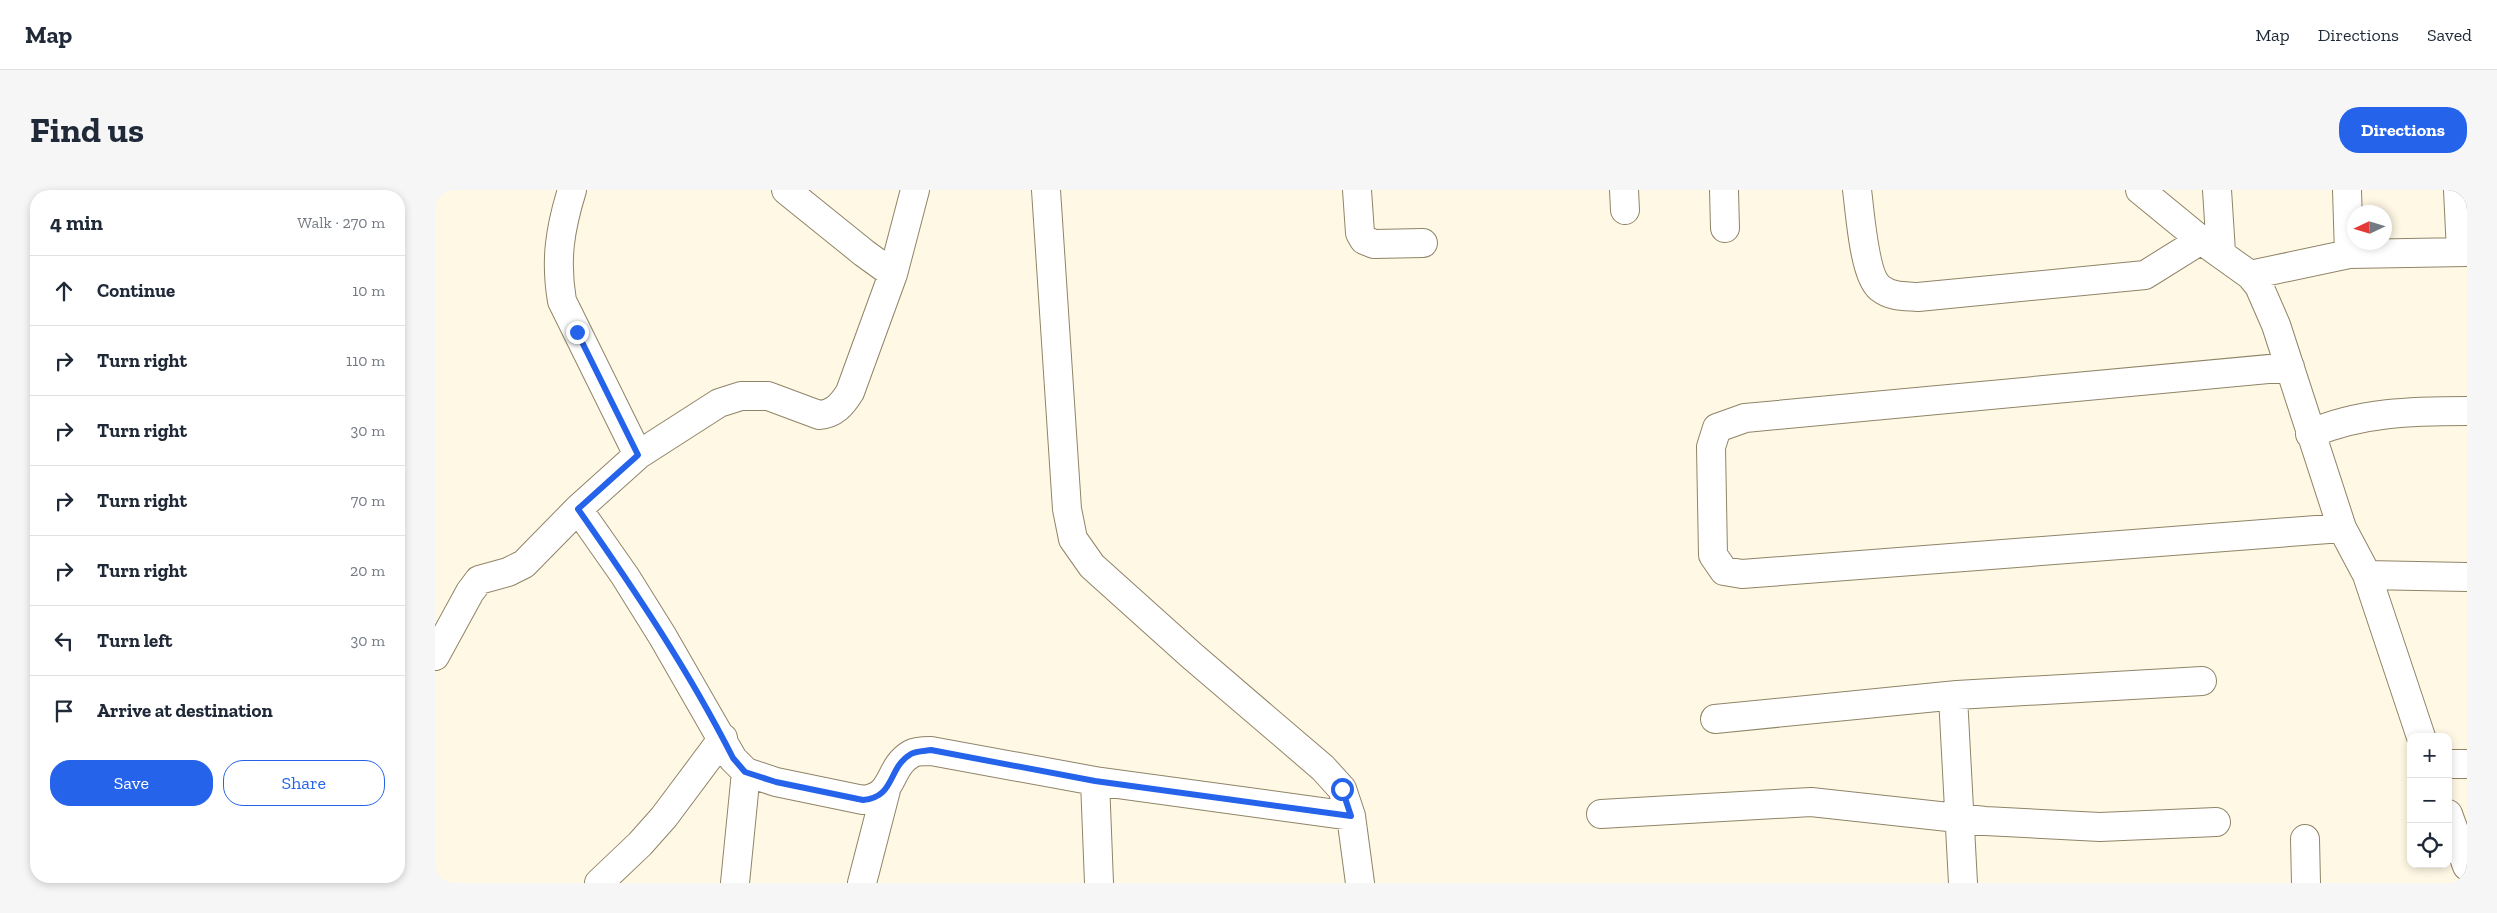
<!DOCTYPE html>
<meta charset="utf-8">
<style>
:root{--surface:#fff;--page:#f6f6f7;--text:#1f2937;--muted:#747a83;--line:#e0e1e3;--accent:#2563eb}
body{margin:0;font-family:"Zilla Slab",serif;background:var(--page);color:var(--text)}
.controls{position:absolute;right:15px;bottom:15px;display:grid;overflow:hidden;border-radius:10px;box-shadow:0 2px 8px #0003}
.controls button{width:45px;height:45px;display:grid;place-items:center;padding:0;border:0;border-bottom:1px solid var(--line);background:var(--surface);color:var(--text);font:25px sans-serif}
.compass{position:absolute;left:1912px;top:15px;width:45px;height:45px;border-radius:50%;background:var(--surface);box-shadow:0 2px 8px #0003;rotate:266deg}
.stop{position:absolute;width:15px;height:15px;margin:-11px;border:4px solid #2563eb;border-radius:50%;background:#fff}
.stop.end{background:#2563eb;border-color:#fff;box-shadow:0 1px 5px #0008}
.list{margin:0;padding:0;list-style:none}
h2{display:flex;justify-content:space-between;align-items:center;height:65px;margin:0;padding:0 20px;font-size:21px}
h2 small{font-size:16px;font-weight:400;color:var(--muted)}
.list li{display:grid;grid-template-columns:32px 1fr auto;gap:15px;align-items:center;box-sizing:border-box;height:70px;padding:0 20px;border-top:1px solid var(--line)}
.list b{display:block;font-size:19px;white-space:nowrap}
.list em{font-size:16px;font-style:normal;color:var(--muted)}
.actions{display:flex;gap:10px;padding:15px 20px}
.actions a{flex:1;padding:11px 0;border:1px solid var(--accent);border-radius:20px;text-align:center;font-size:18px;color:var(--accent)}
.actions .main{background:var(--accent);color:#fff}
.icon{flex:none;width:28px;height:28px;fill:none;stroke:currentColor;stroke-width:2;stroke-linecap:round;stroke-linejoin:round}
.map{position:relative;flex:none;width:2032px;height:693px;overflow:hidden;border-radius:20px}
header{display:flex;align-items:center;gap:30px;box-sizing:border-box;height:70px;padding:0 25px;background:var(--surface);border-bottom:1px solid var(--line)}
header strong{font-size:24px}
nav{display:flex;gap:28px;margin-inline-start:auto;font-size:18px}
.intro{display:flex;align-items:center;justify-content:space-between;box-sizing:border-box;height:120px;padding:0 30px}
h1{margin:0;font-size:35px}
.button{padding:12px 22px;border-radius:20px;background:var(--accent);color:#fff;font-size:18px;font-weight:700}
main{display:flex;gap:30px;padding:0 30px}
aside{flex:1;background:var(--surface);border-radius:20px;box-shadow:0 2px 8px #0003}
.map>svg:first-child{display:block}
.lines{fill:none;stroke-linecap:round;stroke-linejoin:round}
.minor-casing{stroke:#908467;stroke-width:30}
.minor{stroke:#fff;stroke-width:28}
.route{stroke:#2563eb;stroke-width:6}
</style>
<header>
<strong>Map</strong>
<nav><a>Map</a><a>Directions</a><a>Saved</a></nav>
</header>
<div class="intro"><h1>Find us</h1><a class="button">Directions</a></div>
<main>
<aside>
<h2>4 min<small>Walk · 270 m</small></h2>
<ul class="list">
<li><svg class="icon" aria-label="ahead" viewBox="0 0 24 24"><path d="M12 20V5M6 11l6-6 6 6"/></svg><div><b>Continue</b></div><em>10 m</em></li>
<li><svg class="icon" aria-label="right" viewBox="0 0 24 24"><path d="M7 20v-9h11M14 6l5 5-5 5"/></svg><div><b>Turn right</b></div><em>110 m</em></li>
<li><svg class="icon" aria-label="right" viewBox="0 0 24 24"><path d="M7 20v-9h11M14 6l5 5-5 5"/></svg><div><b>Turn right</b></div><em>30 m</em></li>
<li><svg class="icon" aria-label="right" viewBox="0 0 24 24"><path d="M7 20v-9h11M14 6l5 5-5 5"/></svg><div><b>Turn right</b></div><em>70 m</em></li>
<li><svg class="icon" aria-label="right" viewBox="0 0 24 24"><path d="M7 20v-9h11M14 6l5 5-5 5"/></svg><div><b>Turn right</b></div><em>20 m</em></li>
<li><svg class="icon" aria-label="left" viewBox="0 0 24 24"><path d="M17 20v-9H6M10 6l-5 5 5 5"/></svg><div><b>Turn left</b></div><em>30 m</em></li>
<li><svg class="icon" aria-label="arrive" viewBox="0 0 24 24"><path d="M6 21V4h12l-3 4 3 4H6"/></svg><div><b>Arrive at destination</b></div></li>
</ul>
<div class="actions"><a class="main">Save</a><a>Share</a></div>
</aside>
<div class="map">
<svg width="2032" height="693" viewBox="0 0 2032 693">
<rect width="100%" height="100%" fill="#fff8e5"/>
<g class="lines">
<defs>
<path id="minor" d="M137,0C125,39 120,70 127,111L203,265
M351,0L429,63L458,84
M611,0L632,319L638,349L657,376L756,465L888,578L907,599L916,626L925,693
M922,0L925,43L929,50L939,54L988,53
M1189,0L1190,20
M1289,0L1290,38
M1422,0C1425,21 1429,86 1445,98C1456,107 1469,106 1483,107L1710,85L1766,50
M1705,0L1766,50L1815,85L1824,96L1841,135L1907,338L1932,385L1986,547
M1782,0L1786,62
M1912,0L1914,64
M2023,0L2026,62
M1815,85L1914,64L2032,62
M1855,177L1310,228L1282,238L1276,257L1278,365L1289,381L1307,384L1907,338
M1875,244C1924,222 1979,221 2032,221
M143,319L190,386L228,447L298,569L311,582L341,592L428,610C461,606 452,578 476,564C481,561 490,561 496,561L660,591L916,626
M1932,385L2032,387
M0,466L35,402L44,390L73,382L89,374L143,319L203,265L284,213L306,206H333L384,225C399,224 407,215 415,202L458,84L480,0
M1518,507L1528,693
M1280,529L1522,505L1767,491
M2013,574H2032
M660,591L664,693
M1166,624L1376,612L1550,631L1665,637L1781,632
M2013,624L2032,676
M1870,649L1871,693
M164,693L205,654L229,627L288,548
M300,693L311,582
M427,693L451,600"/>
</defs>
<use href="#minor" class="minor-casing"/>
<use href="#minor" class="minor"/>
</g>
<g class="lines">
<path class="route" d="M142,142L203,265L143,319C199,399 254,481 298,568L310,582L341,592L428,610C461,607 452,578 476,564C481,561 490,561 496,560L660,591L916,626L907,599"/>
</g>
</svg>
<div class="controls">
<button>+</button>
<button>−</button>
<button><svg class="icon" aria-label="locate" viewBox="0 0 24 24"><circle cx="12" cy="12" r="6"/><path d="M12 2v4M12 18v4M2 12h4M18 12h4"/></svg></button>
</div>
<svg class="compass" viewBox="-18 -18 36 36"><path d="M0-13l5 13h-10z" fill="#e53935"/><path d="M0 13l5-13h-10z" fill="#747a83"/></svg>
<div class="stop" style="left:907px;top:599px"></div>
<div class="stop end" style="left:142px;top:142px"></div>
</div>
</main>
